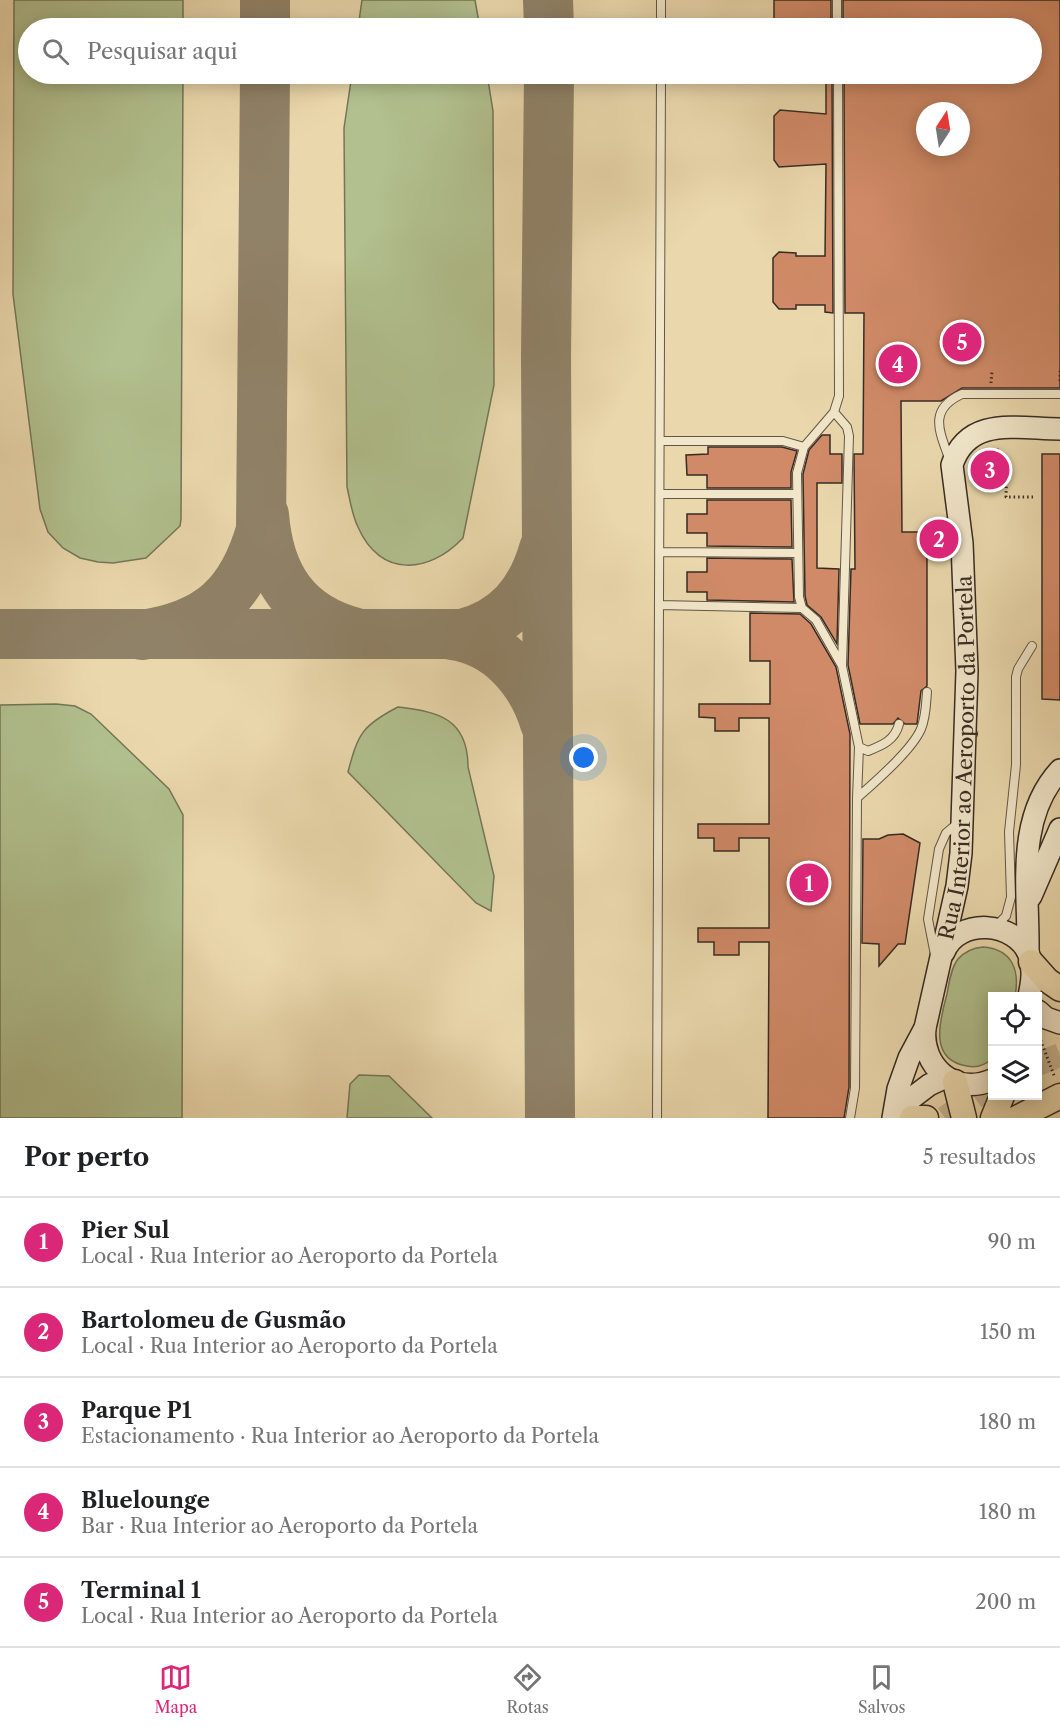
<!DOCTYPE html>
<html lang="pt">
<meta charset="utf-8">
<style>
:root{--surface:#fff;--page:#f2f2f2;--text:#202124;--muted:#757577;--line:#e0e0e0;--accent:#db2777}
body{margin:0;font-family:"Libre Caslon Text",serif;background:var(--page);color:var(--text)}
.controls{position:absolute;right:18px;bottom:18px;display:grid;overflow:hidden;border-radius:0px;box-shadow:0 3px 15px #0003}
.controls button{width:54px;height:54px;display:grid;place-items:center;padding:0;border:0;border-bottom:2px solid var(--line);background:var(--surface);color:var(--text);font:30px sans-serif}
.compass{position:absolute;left:916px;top:102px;width:54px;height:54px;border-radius:50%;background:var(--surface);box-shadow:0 3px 15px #0003;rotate:12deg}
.you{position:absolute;left:584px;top:758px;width:21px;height:21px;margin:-15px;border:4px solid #fff;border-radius:50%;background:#1a73e8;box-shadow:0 0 0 9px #1a73e833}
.badge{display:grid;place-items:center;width:39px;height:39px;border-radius:50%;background:var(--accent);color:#fff;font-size:20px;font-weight:700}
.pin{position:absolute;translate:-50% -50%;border:3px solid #fff;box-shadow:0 2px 6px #0006}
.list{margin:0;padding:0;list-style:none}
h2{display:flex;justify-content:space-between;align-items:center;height:78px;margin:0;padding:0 24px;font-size:26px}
h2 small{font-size:20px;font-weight:400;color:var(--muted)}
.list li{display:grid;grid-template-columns:39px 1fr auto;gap:18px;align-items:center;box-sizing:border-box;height:90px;padding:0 24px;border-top:2px solid var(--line)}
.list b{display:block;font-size:22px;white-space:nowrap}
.list p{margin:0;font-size:20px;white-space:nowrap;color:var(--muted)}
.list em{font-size:20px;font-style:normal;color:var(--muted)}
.icon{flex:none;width:33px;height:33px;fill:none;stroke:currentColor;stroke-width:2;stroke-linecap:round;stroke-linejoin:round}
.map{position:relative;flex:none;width:1060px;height:1118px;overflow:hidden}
.search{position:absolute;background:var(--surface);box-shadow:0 3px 15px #0003;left:18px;right:18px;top:18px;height:66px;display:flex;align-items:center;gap:15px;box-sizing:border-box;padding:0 21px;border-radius:33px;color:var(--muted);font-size:22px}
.sheet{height:528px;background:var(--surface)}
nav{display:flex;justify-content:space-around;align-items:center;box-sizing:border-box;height:84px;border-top:2px solid var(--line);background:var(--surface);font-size:16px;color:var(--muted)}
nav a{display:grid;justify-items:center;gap:3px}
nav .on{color:var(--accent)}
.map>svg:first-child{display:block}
.green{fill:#b1c08e;stroke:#747659;stroke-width:1.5}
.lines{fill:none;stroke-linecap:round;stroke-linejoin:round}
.taxiway{stroke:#908268;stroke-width:50}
.building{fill:#d08a67;stroke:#372b24;stroke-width:1.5;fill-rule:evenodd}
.primary-tunnel{stroke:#c6b591;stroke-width:24;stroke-dasharray:24 12;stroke-linecap:butt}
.lane-casing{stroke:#645646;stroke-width:10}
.secondary-casing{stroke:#372b24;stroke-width:24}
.primary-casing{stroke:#372b24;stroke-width:27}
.path{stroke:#372b24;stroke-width:3;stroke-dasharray:1.5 3;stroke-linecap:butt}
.lane{stroke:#f1e6c9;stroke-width:8}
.secondary{stroke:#f1e6c9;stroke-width:21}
.primary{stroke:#ead8ac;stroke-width:24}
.labels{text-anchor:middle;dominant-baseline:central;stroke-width:5;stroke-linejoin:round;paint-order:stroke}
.street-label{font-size:21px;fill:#372b24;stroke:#f1e6c9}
</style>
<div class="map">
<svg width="1060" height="1118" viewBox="0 0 1060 1118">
<rect width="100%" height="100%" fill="#ead8ac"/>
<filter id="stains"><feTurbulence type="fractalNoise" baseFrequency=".00333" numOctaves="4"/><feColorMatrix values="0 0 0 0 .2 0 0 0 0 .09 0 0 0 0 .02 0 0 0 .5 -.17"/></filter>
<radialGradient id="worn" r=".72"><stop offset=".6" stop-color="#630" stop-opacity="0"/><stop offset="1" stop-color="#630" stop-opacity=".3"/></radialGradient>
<path class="green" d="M14,0H183V28H28V74H183L181,519L180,526L146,558L113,563L98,562L80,558L63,548L48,532L40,509L13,294Z
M362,0H475L480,28H358Z
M352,74H487L493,111L494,385L463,538C429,574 380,578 358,527C352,515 350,500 347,487L344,128Z
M56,704L75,706L91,714L169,789L183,815L182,1118H0V705Z
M398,707C438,711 468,719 468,767L494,876L491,911L476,903L348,772C358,733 363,725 398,707Z
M983,947C1012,949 1020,970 1015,996H992V1059C985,1065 976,1068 967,1066C928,1060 940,1020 947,994C949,983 951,968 958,959C965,951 973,948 983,947Z
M359,1075L389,1076L432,1118H347L350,1084Z"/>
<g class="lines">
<path class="taxiway" d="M548,0L549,28
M265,28V0
M549,74L546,356L550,1118
M264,515C269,576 295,617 356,633
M0,634H462C507,623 532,592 544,549
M142,635C209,625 242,596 261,530L265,74
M452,635C499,641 532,680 545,723"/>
</g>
<path class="building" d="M774,0H831V28H826V22L780,24L774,18Z
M843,0H1060V388H962L941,401H901L902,532H927V686L921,691L917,724H905L898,718L893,724H860L848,665L851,569H855L854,454H863L864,313H845L844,74H1032V28H843ZM925,111H961V147H925Z
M826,74H832L833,313L825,312V305H796V309H779L773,302V258L779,252L796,253V256H825L826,164L779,167L774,160V116L780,110L826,114Z
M822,435H830V454H842V483H817V568L839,569L837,644L821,617L807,605L805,596L803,474L809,450Z
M708,447H782L797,451L791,472V488H707V475H687L686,455L708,454Z
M1042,454H1060V700L1042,699Z
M707,500H791L792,547L707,546V533H687V514H707Z
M707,558L792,559L794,602L707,600V592H687V572H707Z
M750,613L800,614L811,624L836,667L850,734L849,1087L844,1118H768L769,942H739V955H714V942H698V928H769V838H739V851H714V838H698V824H769V718H739V731H715V718L699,717V704H770V661H750Z
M903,834L920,843L905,944H898L879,966V944L862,943L863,839H879L888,835Z"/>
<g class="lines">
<path class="primary-tunnel" d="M1038,1064L1060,1055
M945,1118L992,1085"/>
<defs>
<path id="lane" d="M837,0V28
M661,28V0
M834,412L847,427L849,436L842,666L859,747L868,751C883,745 895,740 899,724
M660,441H783L804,447L834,412L839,396L838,74
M804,447L797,473L799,597L802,608L816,620L841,664
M950,461C940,432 927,410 962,394H1060
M660,494H797
M659,552L797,553
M659,605L802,608
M857,798L859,747
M996,926L1006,916L1011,897L1009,832L1016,765V677L1018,669L1032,646
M935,955L928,919L939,849L946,833L958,823
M657,1118L661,74
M850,1118L855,1088L857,798C875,782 912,750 921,729C926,717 926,704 927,692"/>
<g id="secondary">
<path d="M1031,896L1060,829"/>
<path d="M944,952C958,917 1016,921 1029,955C1034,969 1032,982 1029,996"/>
<path d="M1028,952C1029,889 1015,819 1060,770"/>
<path d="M1038,1011L1046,1018L1060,1023"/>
<path d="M925,1028C921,1066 954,1096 992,1080"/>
<path d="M896,1110L929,1085L946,1077"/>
<path id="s1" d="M893,1118L898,1089L909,1058L925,1028L957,886L961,853L967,671L962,543L952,465C968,415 1018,429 1060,429"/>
</g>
<path id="primary" d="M1031,962L1047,980L1060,989
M955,1082L964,1118
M912,1118H926
M993,1118L1002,1096
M1017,1118L1060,1096"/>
</defs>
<use href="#lane" class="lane-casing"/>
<use href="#secondary" class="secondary-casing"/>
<use href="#primary" class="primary-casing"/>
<path class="path" d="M1060,381V371
M991,383L992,371
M997,449L1007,465L1006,497H1033
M1039,1036L1055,1078"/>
<use href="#lane" class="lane"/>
<use href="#secondary" class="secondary"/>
<use href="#primary" class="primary"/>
</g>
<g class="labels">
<g class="street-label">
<text stroke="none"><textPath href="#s1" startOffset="370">Rua Interior ao Aeroporto da Portela</textPath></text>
</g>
</g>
<rect width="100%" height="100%" filter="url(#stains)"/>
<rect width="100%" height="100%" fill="url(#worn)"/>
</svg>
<div class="controls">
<button><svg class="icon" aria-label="locate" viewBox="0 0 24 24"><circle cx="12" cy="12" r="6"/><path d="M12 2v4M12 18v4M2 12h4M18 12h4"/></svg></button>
<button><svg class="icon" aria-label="layers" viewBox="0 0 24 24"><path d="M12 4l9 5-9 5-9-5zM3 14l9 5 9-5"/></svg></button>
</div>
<svg class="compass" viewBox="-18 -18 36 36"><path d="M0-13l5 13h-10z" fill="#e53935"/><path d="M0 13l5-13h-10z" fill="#757577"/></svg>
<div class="you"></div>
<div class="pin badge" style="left:809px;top:883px">1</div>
<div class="pin badge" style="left:939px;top:539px">2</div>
<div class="pin badge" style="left:990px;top:470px">3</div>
<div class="pin badge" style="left:898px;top:364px">4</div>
<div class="pin badge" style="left:962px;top:342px">5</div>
<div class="search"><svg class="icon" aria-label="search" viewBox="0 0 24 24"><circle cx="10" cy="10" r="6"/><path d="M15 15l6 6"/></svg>Pesquisar aqui</div>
</div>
<section class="sheet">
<h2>Por perto<small>5 resultados</small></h2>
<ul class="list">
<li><span class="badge">1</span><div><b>Pier Sul</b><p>Local · Rua Interior ao Aeroporto da Portela</p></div><em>90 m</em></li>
<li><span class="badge">2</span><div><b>Bartolomeu de Gusmão</b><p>Local · Rua Interior ao Aeroporto da Portela</p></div><em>150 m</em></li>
<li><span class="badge">3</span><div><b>Parque P1</b><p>Estacionamento · Rua Interior ao Aeroporto da Portela</p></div><em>180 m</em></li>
<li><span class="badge">4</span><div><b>Bluelounge</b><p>Bar · Rua Interior ao Aeroporto da Portela</p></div><em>180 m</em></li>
<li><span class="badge">5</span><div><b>Terminal 1</b><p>Local · Rua Interior ao Aeroporto da Portela</p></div><em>200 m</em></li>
</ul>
</section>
<nav>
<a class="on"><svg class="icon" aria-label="map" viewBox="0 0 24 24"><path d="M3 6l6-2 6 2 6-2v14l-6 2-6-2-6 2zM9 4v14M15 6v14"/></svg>Mapa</a>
<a><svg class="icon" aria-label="directions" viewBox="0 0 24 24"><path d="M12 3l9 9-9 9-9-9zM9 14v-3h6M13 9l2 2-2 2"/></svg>Rotas</a>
<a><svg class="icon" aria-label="saved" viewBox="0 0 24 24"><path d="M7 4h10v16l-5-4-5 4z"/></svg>Salvos</a>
</nav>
